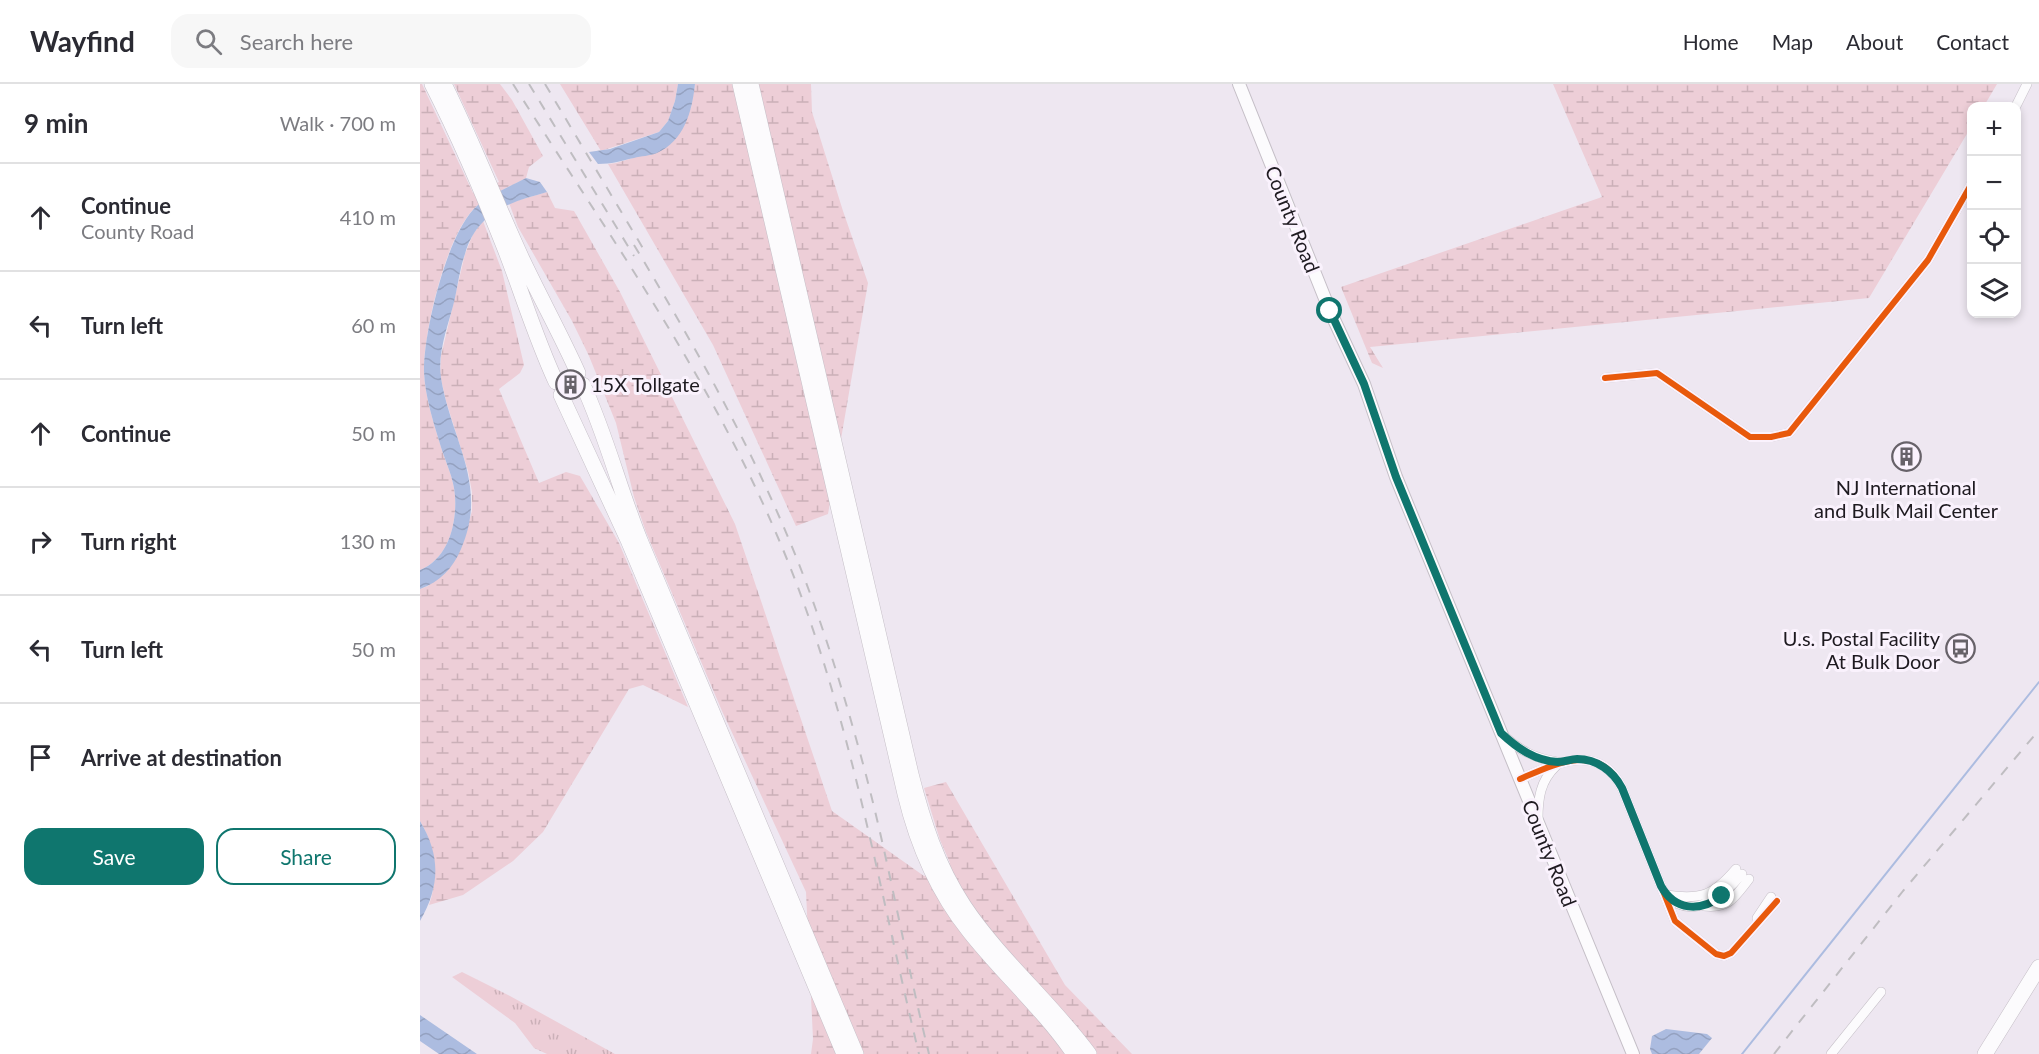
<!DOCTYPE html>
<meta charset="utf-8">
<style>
:root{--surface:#fff;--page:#f7f7f7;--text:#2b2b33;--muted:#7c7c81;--line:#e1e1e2;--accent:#0f766e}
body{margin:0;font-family:Lato,sans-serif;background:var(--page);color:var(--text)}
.controls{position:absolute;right:18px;top:18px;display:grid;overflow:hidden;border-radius:12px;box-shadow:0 3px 9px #0003}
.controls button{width:54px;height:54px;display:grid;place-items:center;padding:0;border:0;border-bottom:2px solid var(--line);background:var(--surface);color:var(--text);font:30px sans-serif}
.stop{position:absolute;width:18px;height:18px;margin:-14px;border:4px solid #0f766e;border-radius:50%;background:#fff}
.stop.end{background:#0f766e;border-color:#fff;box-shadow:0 2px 6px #0008}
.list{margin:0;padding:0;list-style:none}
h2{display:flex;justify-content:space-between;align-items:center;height:78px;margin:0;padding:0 24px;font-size:26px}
h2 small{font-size:20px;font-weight:400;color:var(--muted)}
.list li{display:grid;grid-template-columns:39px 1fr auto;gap:18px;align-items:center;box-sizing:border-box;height:108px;padding:0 24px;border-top:2px solid var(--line)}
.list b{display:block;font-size:22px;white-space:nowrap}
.list p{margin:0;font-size:20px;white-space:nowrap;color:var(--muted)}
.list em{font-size:20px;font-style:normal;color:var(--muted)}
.actions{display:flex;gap:12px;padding:18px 24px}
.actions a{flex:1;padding:14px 0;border:2px solid var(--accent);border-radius:18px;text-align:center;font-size:21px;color:var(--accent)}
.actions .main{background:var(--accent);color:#fff}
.icon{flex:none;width:33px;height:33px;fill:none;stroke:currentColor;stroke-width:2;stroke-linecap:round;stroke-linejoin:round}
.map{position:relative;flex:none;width:1619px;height:970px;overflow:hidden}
header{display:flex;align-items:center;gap:36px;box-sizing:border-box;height:84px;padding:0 30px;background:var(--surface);border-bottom:2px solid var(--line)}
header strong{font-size:28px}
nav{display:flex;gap:33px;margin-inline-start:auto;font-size:21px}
.search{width:420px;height:54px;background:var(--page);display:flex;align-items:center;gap:15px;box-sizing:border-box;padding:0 21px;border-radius:18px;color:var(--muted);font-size:22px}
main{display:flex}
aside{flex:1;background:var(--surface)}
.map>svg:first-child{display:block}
.grass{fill:url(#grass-tufts)}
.wetland{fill:url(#wetland-marsh)}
.water{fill:url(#water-waves)}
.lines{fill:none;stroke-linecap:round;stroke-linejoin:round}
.stream{stroke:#acbce0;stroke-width:2}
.minor-casing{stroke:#c5bfc7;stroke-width:10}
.major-casing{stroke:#c5bfc7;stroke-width:14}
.highway-casing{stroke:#c5bfc7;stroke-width:16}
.minor{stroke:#fcfbfd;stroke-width:9}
.major{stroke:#fcfbfd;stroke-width:12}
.highway{stroke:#fcfbfd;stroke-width:15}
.rail{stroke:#bfbdc1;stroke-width:2;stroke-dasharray:10 10;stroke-linecap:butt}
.cycleway-casing{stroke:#faf2fd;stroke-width:10}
.cycleway{stroke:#e8590c;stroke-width:6}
.route{stroke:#0f766e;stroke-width:8}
.labels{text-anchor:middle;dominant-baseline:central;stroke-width:6;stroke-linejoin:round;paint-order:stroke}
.street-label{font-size:20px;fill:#1e1a20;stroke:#faf2fd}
.poi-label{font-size:20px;fill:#1e1a20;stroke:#faf2fd;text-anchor:start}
</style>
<header>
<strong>Wayfind</strong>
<div class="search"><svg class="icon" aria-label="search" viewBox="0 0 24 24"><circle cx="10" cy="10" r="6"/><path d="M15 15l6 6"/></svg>Search here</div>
<nav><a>Home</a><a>Map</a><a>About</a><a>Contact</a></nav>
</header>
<main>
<aside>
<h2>9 min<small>Walk · 700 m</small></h2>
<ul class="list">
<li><svg class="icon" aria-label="ahead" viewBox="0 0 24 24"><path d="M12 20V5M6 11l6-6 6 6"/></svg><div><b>Continue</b><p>County Road</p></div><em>410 m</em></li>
<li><svg class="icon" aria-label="left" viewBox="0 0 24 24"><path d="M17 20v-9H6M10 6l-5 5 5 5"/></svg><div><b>Turn left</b></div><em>60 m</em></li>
<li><svg class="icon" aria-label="ahead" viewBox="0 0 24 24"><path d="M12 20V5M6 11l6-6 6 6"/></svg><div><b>Continue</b></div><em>50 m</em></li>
<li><svg class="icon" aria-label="right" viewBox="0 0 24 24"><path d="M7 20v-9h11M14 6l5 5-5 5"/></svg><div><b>Turn right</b></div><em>130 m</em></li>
<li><svg class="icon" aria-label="left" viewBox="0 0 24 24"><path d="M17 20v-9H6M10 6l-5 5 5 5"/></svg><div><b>Turn left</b></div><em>50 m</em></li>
<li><svg class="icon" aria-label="arrive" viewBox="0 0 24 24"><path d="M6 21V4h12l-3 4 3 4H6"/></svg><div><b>Arrive at destination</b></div></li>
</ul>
<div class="actions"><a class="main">Save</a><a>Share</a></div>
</aside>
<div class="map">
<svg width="1619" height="970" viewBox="0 0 1619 970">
<defs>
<pattern id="grass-tufts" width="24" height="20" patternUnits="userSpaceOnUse" patternTransform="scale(1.5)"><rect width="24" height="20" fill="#edced7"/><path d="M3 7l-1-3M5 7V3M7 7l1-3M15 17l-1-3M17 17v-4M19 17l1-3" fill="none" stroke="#cbb0b8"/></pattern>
<pattern id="wetland-marsh" width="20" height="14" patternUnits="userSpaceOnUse" patternTransform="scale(1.5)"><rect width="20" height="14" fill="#edced7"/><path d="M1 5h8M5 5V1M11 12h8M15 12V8" fill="none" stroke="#cbb0b8"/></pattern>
<pattern id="water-waves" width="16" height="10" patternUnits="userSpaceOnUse" patternTransform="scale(1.5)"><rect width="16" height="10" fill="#acbce0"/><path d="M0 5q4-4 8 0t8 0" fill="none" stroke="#94a1c0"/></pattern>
</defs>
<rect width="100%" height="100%" fill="#eee7f1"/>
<path class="grass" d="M42,888L90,912L195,970H127L114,964L95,939L32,893Z"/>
<path class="wetland" d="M0,0H2L53,109L79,98L34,0H80L92,16L123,72L109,83L106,94C91,102 72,110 58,121C27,145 3,249 4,288C5,312 13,337 20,360C25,377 34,394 35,412C37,440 28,475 0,486Z
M140,0H258L255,17L248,37L239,48L181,67Z
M275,0H391L392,28L423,127L448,199L408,430L376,442L293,261L188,80L196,79L213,74L271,24Z
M1133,0H1577L1564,22H1552L1551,43L1449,214L950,263L963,284L952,279L921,203L1182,113Z
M127,108L135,124L154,127L200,208L315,440L412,727L504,792L530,779L520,756L504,704L526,698L645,901L712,970H391L393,955L386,808L302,627L226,448L214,413L196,339L169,272L152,237L98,143L89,119Z
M63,137L82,187L104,281L100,289L79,305L119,399L146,388L160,392L199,459L268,623L223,601L209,605L123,748L93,777L43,811L9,821C19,793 15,762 0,737V505L8,502L42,462L52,427V408L48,387L26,317L20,291L21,272L45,170L53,150Z"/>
<path class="water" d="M258,0H275C272,28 264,57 237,69C230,72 221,72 214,74C200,77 192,80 178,80L169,68L190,65L239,48L248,37L255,17Z
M106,94L120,98L127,108C104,115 80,120 63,138C54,147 48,158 45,170C40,184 38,200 35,214C29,240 17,267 21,294C31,356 69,401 41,465C33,484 20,498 0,505V486C28,475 37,440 35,412C34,394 25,377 20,360C13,337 5,312 4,288C3,249 28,145 58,121C72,110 90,102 106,94Z
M0,737C21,772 20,802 0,837Z
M0,931L57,970H19L0,957Z
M1246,945L1287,950L1292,954L1279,970H1232L1230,965L1232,952Z"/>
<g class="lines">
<path class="stream" d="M1322,970L1619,598"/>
<defs>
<path id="minor" d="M1596,22L1607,0
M1185,294L1237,289L1330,353H1351L1369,349L1508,176L1552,99
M1084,652C1100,667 1115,674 1137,678
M1100,695C1135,680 1179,657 1202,704L1255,837L1296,870L1304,872L1311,869L1357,817
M1118,735C1118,715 1120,697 1136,682
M1246,811C1272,838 1304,812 1322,790
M1246,811C1281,816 1293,812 1316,785
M1284,822C1309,825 1315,813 1329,795
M1337,834L1351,813
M1411,970L1461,908"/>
<path id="major" d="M819,0L910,227L944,300L976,393L1213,970"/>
<path id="highway" d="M12,0C39,53 63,109 85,165C102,209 116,255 136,298
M24,0C53,58 76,119 103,177C121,215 141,251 158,289
M320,0L485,710C497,760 517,807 549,847C582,889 624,926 654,970
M331,0L491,690C503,738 517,781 544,822C580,876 631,918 669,970
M163,301C187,353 200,408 222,461L436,970
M141,311L208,456L424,970
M1565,970L1619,883"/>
</defs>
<use href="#minor" class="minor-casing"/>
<use href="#major" class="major-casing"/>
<use href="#highway" class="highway-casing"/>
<use href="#minor" class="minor"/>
<use href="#major" class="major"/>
<use href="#highway" class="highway"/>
<path class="rail" d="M93,0C187,149 290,292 359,456C429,620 457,797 499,970
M109,0L214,172
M125,0L224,166
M214,161C284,277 351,397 396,526C415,580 431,635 446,691C470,783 486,877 509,970
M1354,970L1483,807L1619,646"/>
<defs>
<path id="cycleway" d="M1185,294L1237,289L1330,353H1351L1369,349L1508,176L1552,99
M1100,695C1135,680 1179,657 1202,704L1255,837L1296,870L1304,872L1311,869L1357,817"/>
</defs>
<use href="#cycleway" class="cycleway-casing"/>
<use href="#cycleway" class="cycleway"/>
</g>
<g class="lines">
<path class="route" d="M910,227L944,300L976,393L1081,649C1097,664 1115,677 1138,678C1145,678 1151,675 1157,675C1177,675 1193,687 1202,704L1241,802C1255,827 1280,828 1302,812"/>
</g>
<defs>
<symbol id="building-ring" viewBox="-11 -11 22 22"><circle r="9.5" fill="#faf2fd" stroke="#676269" stroke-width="1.5"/><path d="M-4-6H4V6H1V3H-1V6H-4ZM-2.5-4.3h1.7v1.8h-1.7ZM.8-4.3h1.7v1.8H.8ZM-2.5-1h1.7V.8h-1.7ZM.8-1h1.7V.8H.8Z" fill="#676269"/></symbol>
<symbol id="bus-ring" viewBox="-11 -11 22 22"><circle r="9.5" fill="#faf2fd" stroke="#676269" stroke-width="1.5"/><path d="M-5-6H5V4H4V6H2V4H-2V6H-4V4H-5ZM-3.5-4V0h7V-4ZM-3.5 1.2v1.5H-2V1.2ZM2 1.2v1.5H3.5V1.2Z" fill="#676269"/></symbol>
</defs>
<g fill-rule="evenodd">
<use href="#building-ring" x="134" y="284" width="33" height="33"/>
<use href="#building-ring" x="1470" y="356" width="33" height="33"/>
<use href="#bus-ring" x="1524" y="548" width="33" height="33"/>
</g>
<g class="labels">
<g class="street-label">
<text transform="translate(873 135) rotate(68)">County Road</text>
<text transform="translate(1130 769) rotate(68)">County Road</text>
</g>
<g class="poi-label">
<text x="171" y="300">15X Tollgate</text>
<text x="1486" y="403" text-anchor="middle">NJ International<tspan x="1486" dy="23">and Bulk Mail Center</tspan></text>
<text x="1520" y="554" text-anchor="end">U.s. Postal Facility<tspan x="1520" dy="23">At Bulk Door</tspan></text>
</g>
</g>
</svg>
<div class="controls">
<button>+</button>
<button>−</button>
<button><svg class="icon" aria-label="locate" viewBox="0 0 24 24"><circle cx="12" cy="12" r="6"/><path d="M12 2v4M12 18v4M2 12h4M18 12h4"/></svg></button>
<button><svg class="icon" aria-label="layers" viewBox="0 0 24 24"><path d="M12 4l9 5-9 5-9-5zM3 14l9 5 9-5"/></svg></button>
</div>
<div class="stop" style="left:910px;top:227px"></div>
<div class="stop end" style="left:1302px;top:812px"></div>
</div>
</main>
